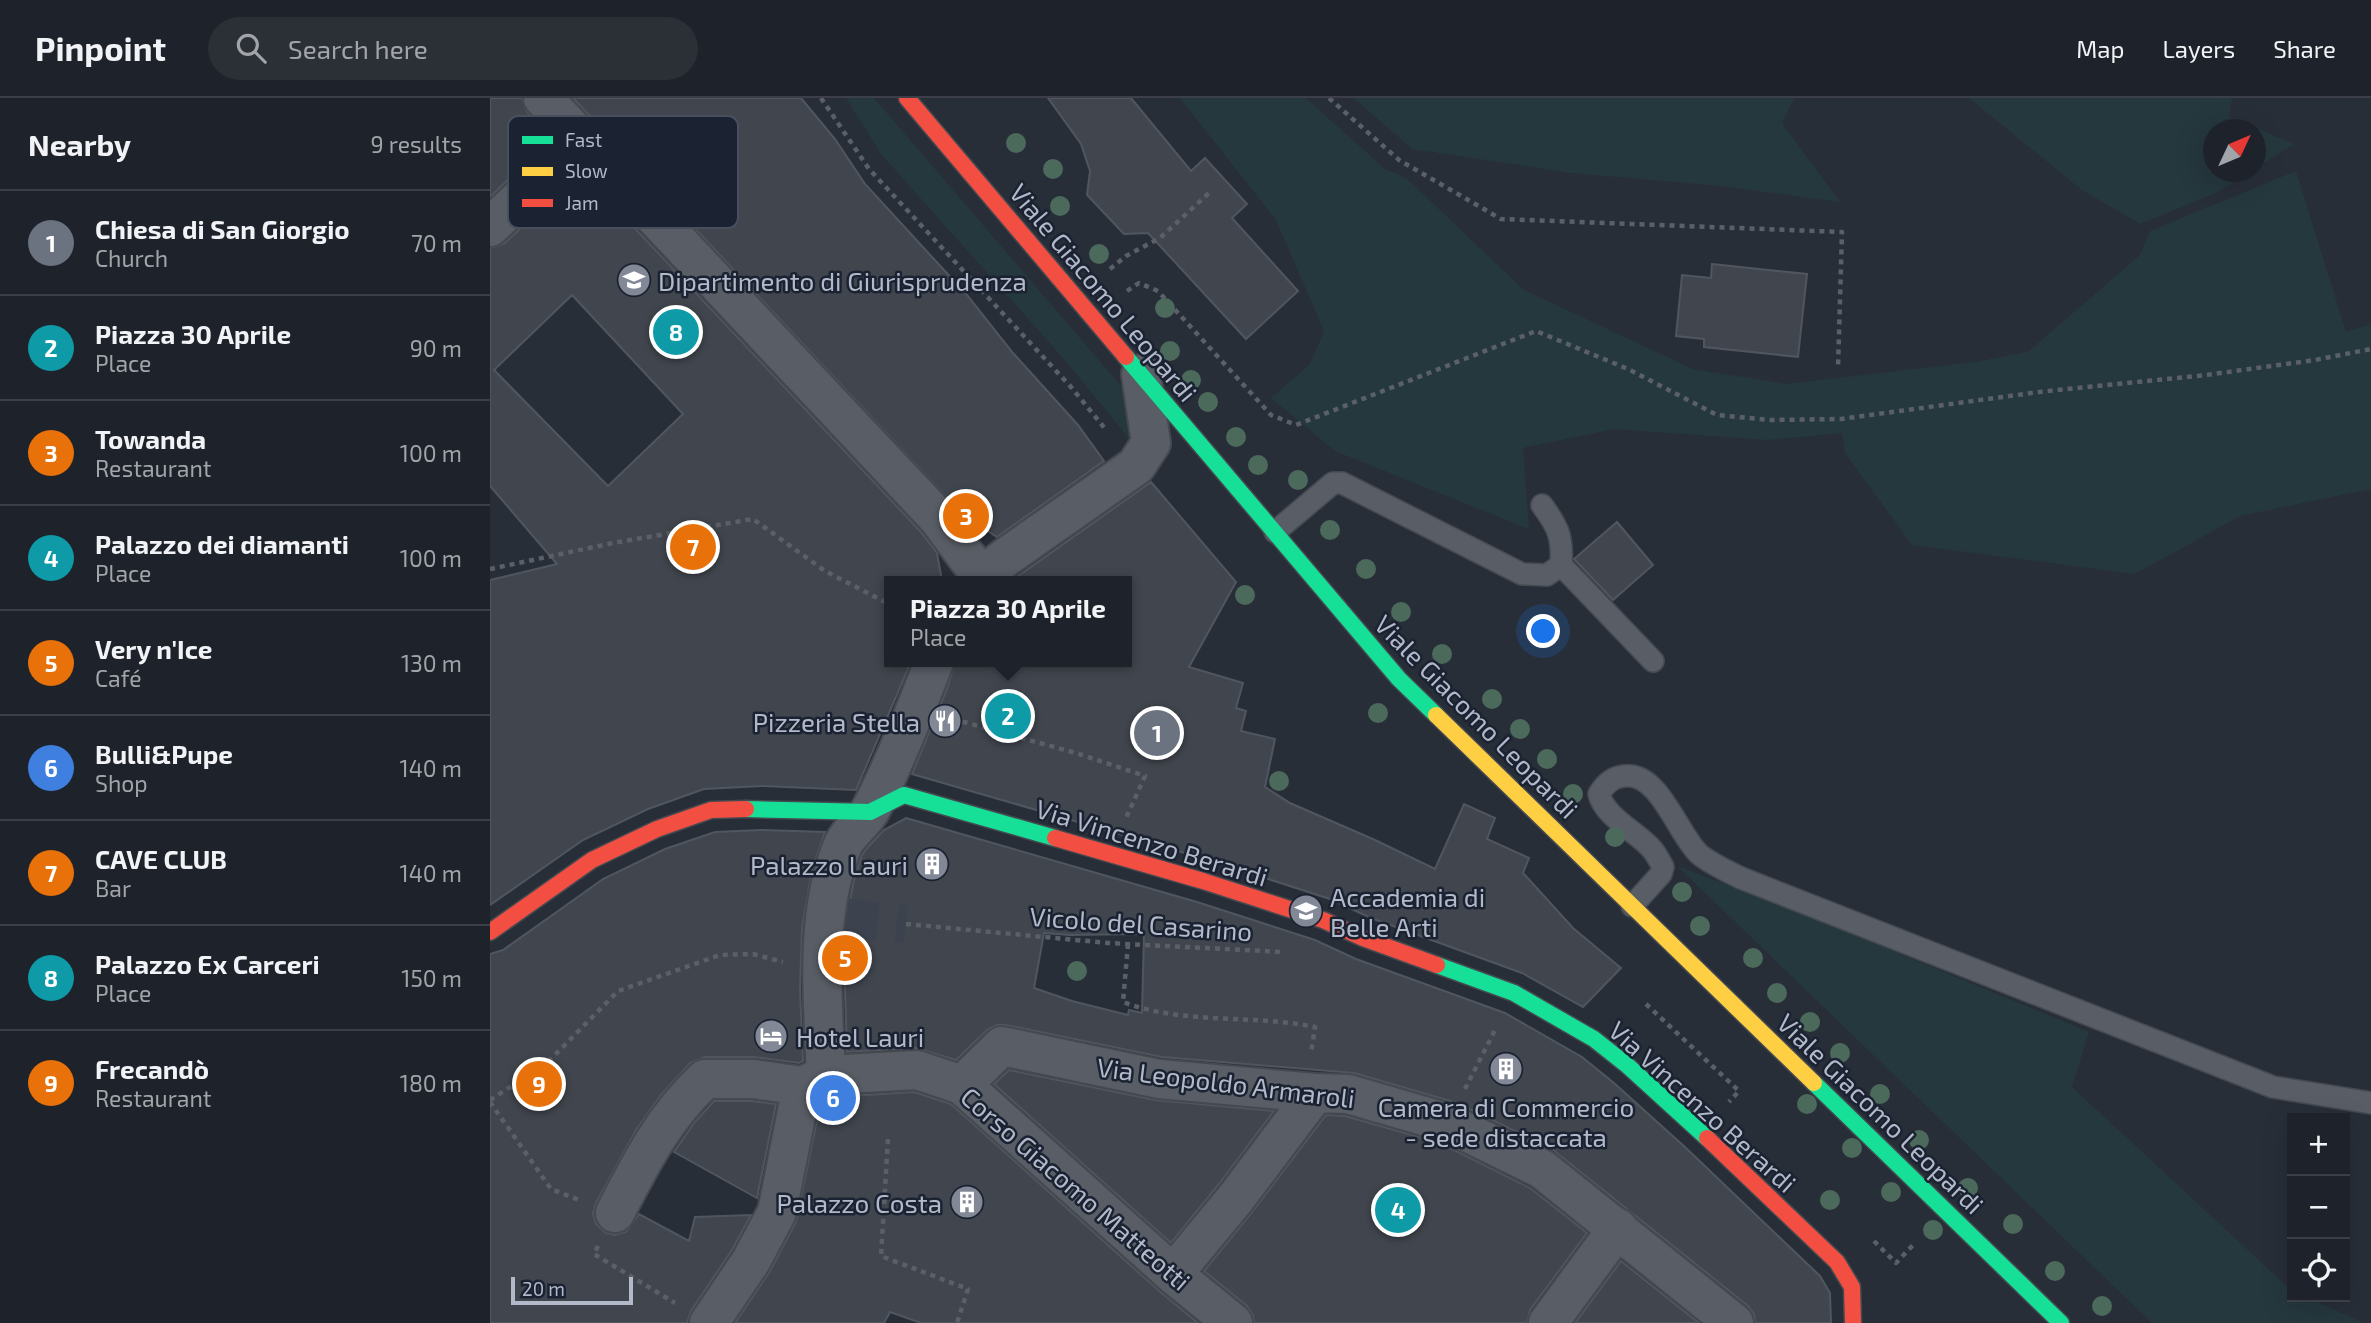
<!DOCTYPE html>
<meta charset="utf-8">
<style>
:root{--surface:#1e222a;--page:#2b2f36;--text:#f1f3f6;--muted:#a1a4a8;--line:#3c3f47;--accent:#828896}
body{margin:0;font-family:"Exo 2",sans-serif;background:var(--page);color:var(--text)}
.controls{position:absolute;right:21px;bottom:21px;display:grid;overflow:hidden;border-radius:0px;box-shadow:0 7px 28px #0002}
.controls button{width:63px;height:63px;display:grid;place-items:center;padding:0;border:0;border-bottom:2px solid var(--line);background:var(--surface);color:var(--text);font:35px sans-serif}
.compass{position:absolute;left:1713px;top:21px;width:63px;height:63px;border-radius:50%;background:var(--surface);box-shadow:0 7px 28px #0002;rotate:46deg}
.scale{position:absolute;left:21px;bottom:18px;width:122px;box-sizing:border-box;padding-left:7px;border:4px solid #b2b9c9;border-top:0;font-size:19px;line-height:24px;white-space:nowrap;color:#b2b9c9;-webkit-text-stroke:5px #1b2333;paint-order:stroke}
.you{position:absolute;left:1054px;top:534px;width:24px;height:24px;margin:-18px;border:5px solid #fff;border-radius:50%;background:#1a73e8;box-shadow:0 0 0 10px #1a73e833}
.badge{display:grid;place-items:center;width:46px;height:46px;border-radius:50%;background:var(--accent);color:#fff;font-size:23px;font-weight:700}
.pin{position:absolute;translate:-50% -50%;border:4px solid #fff;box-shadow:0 2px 7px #0006}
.popup{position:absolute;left:394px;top:478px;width:248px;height:91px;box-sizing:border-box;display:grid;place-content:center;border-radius:0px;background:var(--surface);filter:drop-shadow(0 2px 5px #0005);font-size:23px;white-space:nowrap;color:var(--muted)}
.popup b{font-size:26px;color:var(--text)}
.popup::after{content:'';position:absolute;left:50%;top:100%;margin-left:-14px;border:14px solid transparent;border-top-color:var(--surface)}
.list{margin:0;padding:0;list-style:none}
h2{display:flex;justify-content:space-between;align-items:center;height:91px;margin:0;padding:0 28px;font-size:30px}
h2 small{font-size:23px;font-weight:400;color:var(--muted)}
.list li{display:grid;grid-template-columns:46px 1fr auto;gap:21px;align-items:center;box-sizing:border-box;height:105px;padding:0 28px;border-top:2px solid var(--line)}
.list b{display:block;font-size:26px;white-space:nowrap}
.list p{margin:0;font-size:23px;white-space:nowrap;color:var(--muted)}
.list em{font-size:23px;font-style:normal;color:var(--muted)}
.icon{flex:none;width:38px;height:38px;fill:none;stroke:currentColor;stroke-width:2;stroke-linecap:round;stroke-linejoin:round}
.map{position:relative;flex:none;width:1881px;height:1225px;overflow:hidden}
header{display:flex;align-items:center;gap:42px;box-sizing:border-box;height:98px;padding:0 35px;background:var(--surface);border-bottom:2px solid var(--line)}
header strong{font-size:33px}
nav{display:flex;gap:38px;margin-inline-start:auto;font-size:24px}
.search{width:490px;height:63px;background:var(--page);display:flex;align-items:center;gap:18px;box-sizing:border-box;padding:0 24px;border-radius:38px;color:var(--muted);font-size:26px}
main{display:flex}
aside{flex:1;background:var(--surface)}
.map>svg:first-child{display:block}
.green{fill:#25383e}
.building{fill:#41464e;stroke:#50565f;stroke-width:2;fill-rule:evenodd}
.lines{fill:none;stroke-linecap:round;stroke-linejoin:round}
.street-tunnel{stroke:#3d434e;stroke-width:38;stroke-dasharray:38 19;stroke-linecap:butt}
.lane-casing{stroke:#454950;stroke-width:24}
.street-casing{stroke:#454950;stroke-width:42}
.fast-casing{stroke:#454950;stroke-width:19}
.slow-casing{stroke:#454950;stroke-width:19}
.jam-casing{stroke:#454950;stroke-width:19}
.path{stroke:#5b6068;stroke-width:4.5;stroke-dasharray:5 5;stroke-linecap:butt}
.lane{stroke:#595d65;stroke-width:21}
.street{stroke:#595d65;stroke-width:38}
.fast{stroke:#16e098;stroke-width:16}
.slow{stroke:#ffcf43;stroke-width:16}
.jam{stroke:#f24e42;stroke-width:16}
.tree{fill:#4b6a5b}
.labels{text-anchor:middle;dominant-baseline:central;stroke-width:5;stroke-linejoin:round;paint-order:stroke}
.poi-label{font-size:26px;fill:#b2b9c9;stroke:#1b2333;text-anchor:start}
.street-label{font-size:26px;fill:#b2b9c9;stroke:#1b2333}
.key{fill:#1b2333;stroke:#485060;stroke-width:2}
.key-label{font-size:19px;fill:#b2b9c9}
</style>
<header>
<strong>Pinpoint</strong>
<div class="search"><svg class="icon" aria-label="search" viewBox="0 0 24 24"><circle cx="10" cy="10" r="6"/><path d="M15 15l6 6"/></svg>Search here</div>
<nav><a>Map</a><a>Layers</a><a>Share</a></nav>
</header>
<main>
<aside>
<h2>Nearby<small>9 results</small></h2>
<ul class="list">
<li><span class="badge" style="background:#6b7280">1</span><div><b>Chiesa di San Giorgio</b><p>Church</p></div><em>70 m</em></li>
<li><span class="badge" style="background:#0f9aa8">2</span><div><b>Piazza 30 Aprile</b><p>Place</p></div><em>90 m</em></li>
<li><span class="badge" style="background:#e8710a">3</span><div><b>Towanda</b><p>Restaurant</p></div><em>100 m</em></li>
<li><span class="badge" style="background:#0f9aa8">4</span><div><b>Palazzo dei diamanti</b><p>Place</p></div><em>100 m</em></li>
<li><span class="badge" style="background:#e8710a">5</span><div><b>Very n'Ice</b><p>Café</p></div><em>130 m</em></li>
<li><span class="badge" style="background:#3f7fe0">6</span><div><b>Bulli&amp;Pupe</b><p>Shop</p></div><em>140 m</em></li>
<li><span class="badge" style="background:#e8710a">7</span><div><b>CAVE CLUB</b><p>Bar</p></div><em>140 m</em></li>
<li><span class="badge" style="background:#0f9aa8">8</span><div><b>Palazzo Ex Carceri</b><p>Place</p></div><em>150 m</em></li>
<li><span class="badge" style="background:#e8710a">9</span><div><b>Frecandò</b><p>Restaurant</p></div><em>180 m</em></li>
</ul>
</aside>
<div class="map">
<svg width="1881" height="1225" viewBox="0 0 1881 1225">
<rect width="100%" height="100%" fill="#282e38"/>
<path class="green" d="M356,0H384L637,295L646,349L574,261L391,56Z
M690,0H816L895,71L916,80L1034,192L1203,271L1296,286L1485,264L1538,254L1650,157L1660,133L1806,73L1856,234L1881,226V391L1750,418L1645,476L1422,447L1355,355L1352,335L1277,342L1124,331L1033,350L1039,431L845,353L781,300L820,266L834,233L786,122Z
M864,0H1304L1292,25L1350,104L1231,88L1082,75L922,51Z
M1479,0H1742L1739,19L1804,46L1766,70V32H1724V74H1760L1724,96L1650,126L1592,92Z
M1187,768L1309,814L1599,934L1582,989L1802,1193V1199H1816L1874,1225H1662Z"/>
<path class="building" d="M0,0H32L37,14L61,41L0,99Z
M83,0H311L345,41L375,86L477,197L523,255L588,327L614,363L507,439L471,415Z
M558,0H641L701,73L715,60L757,106L742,120L808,193L756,241L658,135L634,136L597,97L600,73L591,46Z
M91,73L430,433L447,455L452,483H399V564H421L366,692L272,688L214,691L158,711L93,742L0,807V482L67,466L0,388V150L15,145ZM82,197L193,316L118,388L4,272Z
M1222,166L1317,176L1308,259L1214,249V241L1186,238L1192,177L1221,180Z
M661,384L746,484L699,569L753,585L746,610L756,613L751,633L785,641L775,689L800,705L885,742L945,771L974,706L1005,720L997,741L1039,760L1033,775L1083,830L1131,870L1093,909L1032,875L881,820L840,801L719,762L422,676L457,591L465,564H637V483H521Z
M1127,424L1163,467L1123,502L1084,461Z
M416,720L707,804L825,842L866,861L1015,915L1092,959L1124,985L1196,1050L1330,1178L1340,1195L1341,1225H1265L1264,1216L1258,1208L1062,1051L967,1005L864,975L672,959L516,927H507L497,932L466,962L426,950L357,954L354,862L359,808L364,782L372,757L378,749L394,732ZM554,835L580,837L654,836L652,915L639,912L638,917L582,903L544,890Z
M271,732L335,734L322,772L312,830L310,891L313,963L309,965L264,959H215L200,965L171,997L146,1032L106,1105L103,1115L106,1126L116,1135L125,1137L136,1134L149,1116L199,1143L205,1119L261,1117L242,1152L201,1213L197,1225H0V856L13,852L113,781L175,751L225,734Z
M519,972L665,1002L784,1013L729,1086L681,1145L504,986Z
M424,994L461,1006L668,1192L708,1225H431L400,1214L394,1225H245L280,1173L306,1124L331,1003L341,999Z
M224,1003H262L286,1006L267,1100L184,1054L204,1025Z
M836,1017L855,1018L950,1045L1040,1090L1097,1135L1040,1212L1037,1225H764L763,1217L757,1208L714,1173L763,1113Z
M1131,1163L1209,1225H1085Z"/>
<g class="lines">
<path class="street-tunnel" d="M350,819L416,826"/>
<defs>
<path id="lane" d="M1052,407C1068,429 1073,439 1071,467
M785,434L843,385H852L1032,476L1057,477L1071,467L1163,563
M1142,808L1171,776L1173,769C1169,762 1166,755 1160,749C1145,733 1115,719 1109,696C1115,686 1122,679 1134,678C1169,673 1187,735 1209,756C1221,766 1237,773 1251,780L1783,989L1881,1005"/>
<path id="street" d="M53,0L447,419L491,478
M0,129L92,42
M486,483L516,459L646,368L661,345L651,276
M336,977C333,902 324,820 352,749C357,735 374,725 381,711C405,664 425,614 444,564
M472,987L512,948L669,981L825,995L858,996L958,1025L1052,1071L1244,1225
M125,1115C150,1066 174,1019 215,981H264L312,988L336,977L427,972L472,987L683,1176L743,1225
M683,1176L746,1100L825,995
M219,1225L261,1163L287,1114L312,988
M1058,1225L1128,1130"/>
<path id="fast" d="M636,259L909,581L946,617
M256,711L380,714L414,697L565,740
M947,867L1024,895L1104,941L1138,968L1217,1040
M1324,985L1571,1225"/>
<path id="slow" d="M946,617L1324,985"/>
<path id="jam" d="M417,0L636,259
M565,740L713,783L833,822L873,840L947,867
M0,834L102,762L167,731L221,712L256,711
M1217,1040L1347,1164L1362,1189L1363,1225"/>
</defs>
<use href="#lane" class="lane-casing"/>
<use href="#street" class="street-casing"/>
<use href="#fast" class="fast-casing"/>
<use href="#slow" class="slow-casing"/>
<use href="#jam" class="jam-casing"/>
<path class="path" d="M331,0L379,71L581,289L617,333
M839,0L909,62L1011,121L1352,134L1348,270
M620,171L636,158L670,140L719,95
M637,193L649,185L668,193L781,317L806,327L1046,233L1138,271L1227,317L1280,322L1351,321L1549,294L1716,277L1825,262L1881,251
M0,471L123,445L263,421L335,473L399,506
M463,621L586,655L655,678L636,720
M416,826L618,845L792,854
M638,846L633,904C694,927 761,916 825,929L821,955
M1156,906L1249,993L1239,1004
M975,991L1006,930
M0,1002L57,965L128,893L230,857L263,856L293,864
M0,1004L61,1091L89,1102
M398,1041L391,1158L478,1191L467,1225
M1384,1143L1406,1165L1424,1146
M108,1148L104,1156L185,1205"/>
<use href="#lane" class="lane"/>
<use href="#street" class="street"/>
<use href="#fast" class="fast"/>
<use href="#slow" class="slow"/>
<use href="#jam" class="jam"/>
</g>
<g class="tree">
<circle cx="526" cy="45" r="10"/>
<circle cx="563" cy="71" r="10"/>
<circle cx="570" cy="108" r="10"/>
<circle cx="609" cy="156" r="10"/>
<circle cx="675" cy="210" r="10"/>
<circle cx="680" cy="253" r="10"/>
<circle cx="701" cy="282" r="10"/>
<circle cx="718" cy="304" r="10"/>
<circle cx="746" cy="339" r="10"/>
<circle cx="768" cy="367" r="10"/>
<circle cx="808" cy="382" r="10"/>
<circle cx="840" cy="432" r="10"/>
<circle cx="876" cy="471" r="10"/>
<circle cx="755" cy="497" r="10"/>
<circle cx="911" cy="514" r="10"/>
<circle cx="952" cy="556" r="10"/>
<circle cx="1002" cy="601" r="10"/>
<circle cx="888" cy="615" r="10"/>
<circle cx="1030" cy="631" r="10"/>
<circle cx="1057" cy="661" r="10"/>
<circle cx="789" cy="683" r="10"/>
<circle cx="1083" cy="696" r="10"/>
<circle cx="1125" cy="739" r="10"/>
<circle cx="1192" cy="794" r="10"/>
<circle cx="1210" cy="828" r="10"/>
<circle cx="1263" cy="860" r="10"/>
<circle cx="587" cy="873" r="10"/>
<circle cx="1287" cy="895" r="10"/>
<circle cx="1320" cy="924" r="10"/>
<circle cx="1350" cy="955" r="10"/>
<circle cx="1390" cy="996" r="10"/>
<circle cx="1317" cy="1006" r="10"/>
<circle cx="1429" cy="1042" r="10"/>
<circle cx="1362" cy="1050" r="10"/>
<circle cx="1478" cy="1090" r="10"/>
<circle cx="1401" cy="1094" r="10"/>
<circle cx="1340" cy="1102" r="10"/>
<circle cx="1523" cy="1126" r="10"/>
<circle cx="1443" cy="1132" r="10"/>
<circle cx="1565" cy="1173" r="10"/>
<circle cx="1612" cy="1208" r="10"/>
</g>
<defs>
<symbol id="university-disc" viewBox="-11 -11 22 22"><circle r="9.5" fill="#828896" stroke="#1b2333"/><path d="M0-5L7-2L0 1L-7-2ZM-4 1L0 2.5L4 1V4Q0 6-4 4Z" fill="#fff"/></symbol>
<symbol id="restaurant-disc" viewBox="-11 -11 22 22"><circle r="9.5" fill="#828896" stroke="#1b2333"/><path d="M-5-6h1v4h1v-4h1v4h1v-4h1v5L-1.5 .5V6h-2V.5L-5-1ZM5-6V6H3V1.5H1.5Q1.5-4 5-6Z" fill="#fff"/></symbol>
<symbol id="building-disc" viewBox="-11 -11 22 22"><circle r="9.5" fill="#828896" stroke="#1b2333"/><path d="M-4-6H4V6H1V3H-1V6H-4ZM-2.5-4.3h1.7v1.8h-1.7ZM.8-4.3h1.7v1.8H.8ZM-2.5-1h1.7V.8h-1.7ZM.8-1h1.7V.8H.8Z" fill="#fff"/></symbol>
<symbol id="hotel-disc" viewBox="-11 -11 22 22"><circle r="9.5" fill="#828896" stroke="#1b2333"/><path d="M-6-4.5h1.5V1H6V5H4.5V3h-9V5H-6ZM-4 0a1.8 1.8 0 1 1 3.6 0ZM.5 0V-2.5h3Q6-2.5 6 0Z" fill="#fff"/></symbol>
</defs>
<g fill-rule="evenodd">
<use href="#university-disc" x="125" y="163" width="38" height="38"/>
<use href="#restaurant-disc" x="436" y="604" width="38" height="38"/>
<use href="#building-disc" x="423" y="747" width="38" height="38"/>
<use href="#university-disc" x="797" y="794" width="38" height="38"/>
<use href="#hotel-disc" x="262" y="919" width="38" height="38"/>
<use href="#building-disc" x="997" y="952" width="38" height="38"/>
<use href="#building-disc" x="458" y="1085" width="38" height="38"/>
</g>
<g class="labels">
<g class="poi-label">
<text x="168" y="182">Dipartimento di Giurisprudenza</text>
<text x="430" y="623" text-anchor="end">Pizzeria Stella</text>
<text x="418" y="766" text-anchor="end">Palazzo Lauri</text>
<text x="840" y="798">Accademia di<tspan x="840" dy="30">Belle Arti</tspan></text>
<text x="306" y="938">Hotel Lauri</text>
<text x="1016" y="1008" text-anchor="middle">Camera di Commercio<tspan x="1016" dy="30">- sede distaccata</tspan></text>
<text x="452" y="1104" text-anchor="end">Palazzo Costa</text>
</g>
<g class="street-label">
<text transform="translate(614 194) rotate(50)">Viale Giacomo Leopardi</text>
<text transform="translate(987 618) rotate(45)">Viale Giacomo Leopardi</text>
<text transform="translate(662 744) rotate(17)">Via Vincenzo Berardi</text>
<text transform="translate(651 825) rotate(4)">Vicolo del Casarino</text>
<text transform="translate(736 984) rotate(7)">Via Leopoldo Armaroli</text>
<text transform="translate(1213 1008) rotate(42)">Via Vincenzo Berardi</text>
<text transform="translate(1391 1015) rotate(44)">Viale Giacomo Leopardi</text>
<text transform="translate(586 1090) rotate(41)">Corso Giacomo Matteotti</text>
</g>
</g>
<rect x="18" y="18" width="230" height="112" rx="10" class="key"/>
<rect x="32" y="38" width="31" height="8" fill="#16e098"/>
<rect x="32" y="69" width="31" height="9" fill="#ffcf43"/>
<rect x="32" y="101" width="31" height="8" fill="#f24e42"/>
<g class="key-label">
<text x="75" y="49">Fast</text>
<text x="75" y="80">Slow</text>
<text x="75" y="112">Jam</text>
</g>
</svg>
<div class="controls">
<button>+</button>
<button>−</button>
<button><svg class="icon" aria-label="locate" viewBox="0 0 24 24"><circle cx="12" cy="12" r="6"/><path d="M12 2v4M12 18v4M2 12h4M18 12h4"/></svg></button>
</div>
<svg class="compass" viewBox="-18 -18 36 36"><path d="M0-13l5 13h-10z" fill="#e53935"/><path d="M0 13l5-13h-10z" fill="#a1a4a8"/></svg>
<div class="scale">20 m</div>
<div class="you"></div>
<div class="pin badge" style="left:667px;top:635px;background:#6b7280">1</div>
<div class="pin badge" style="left:518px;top:618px;background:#0f9aa8">2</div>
<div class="popup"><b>Piazza 30 Aprile</b>Place</div>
<div class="pin badge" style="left:476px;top:418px;background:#e8710a">3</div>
<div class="pin badge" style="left:908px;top:1112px;background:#0f9aa8">4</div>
<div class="pin badge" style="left:355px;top:860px;background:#e8710a">5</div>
<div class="pin badge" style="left:343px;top:1000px;background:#3f7fe0">6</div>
<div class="pin badge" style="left:203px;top:449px;background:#e8710a">7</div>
<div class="pin badge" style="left:186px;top:234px;background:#0f9aa8">8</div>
<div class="pin badge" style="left:49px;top:986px;background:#e8710a">9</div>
</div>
</main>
